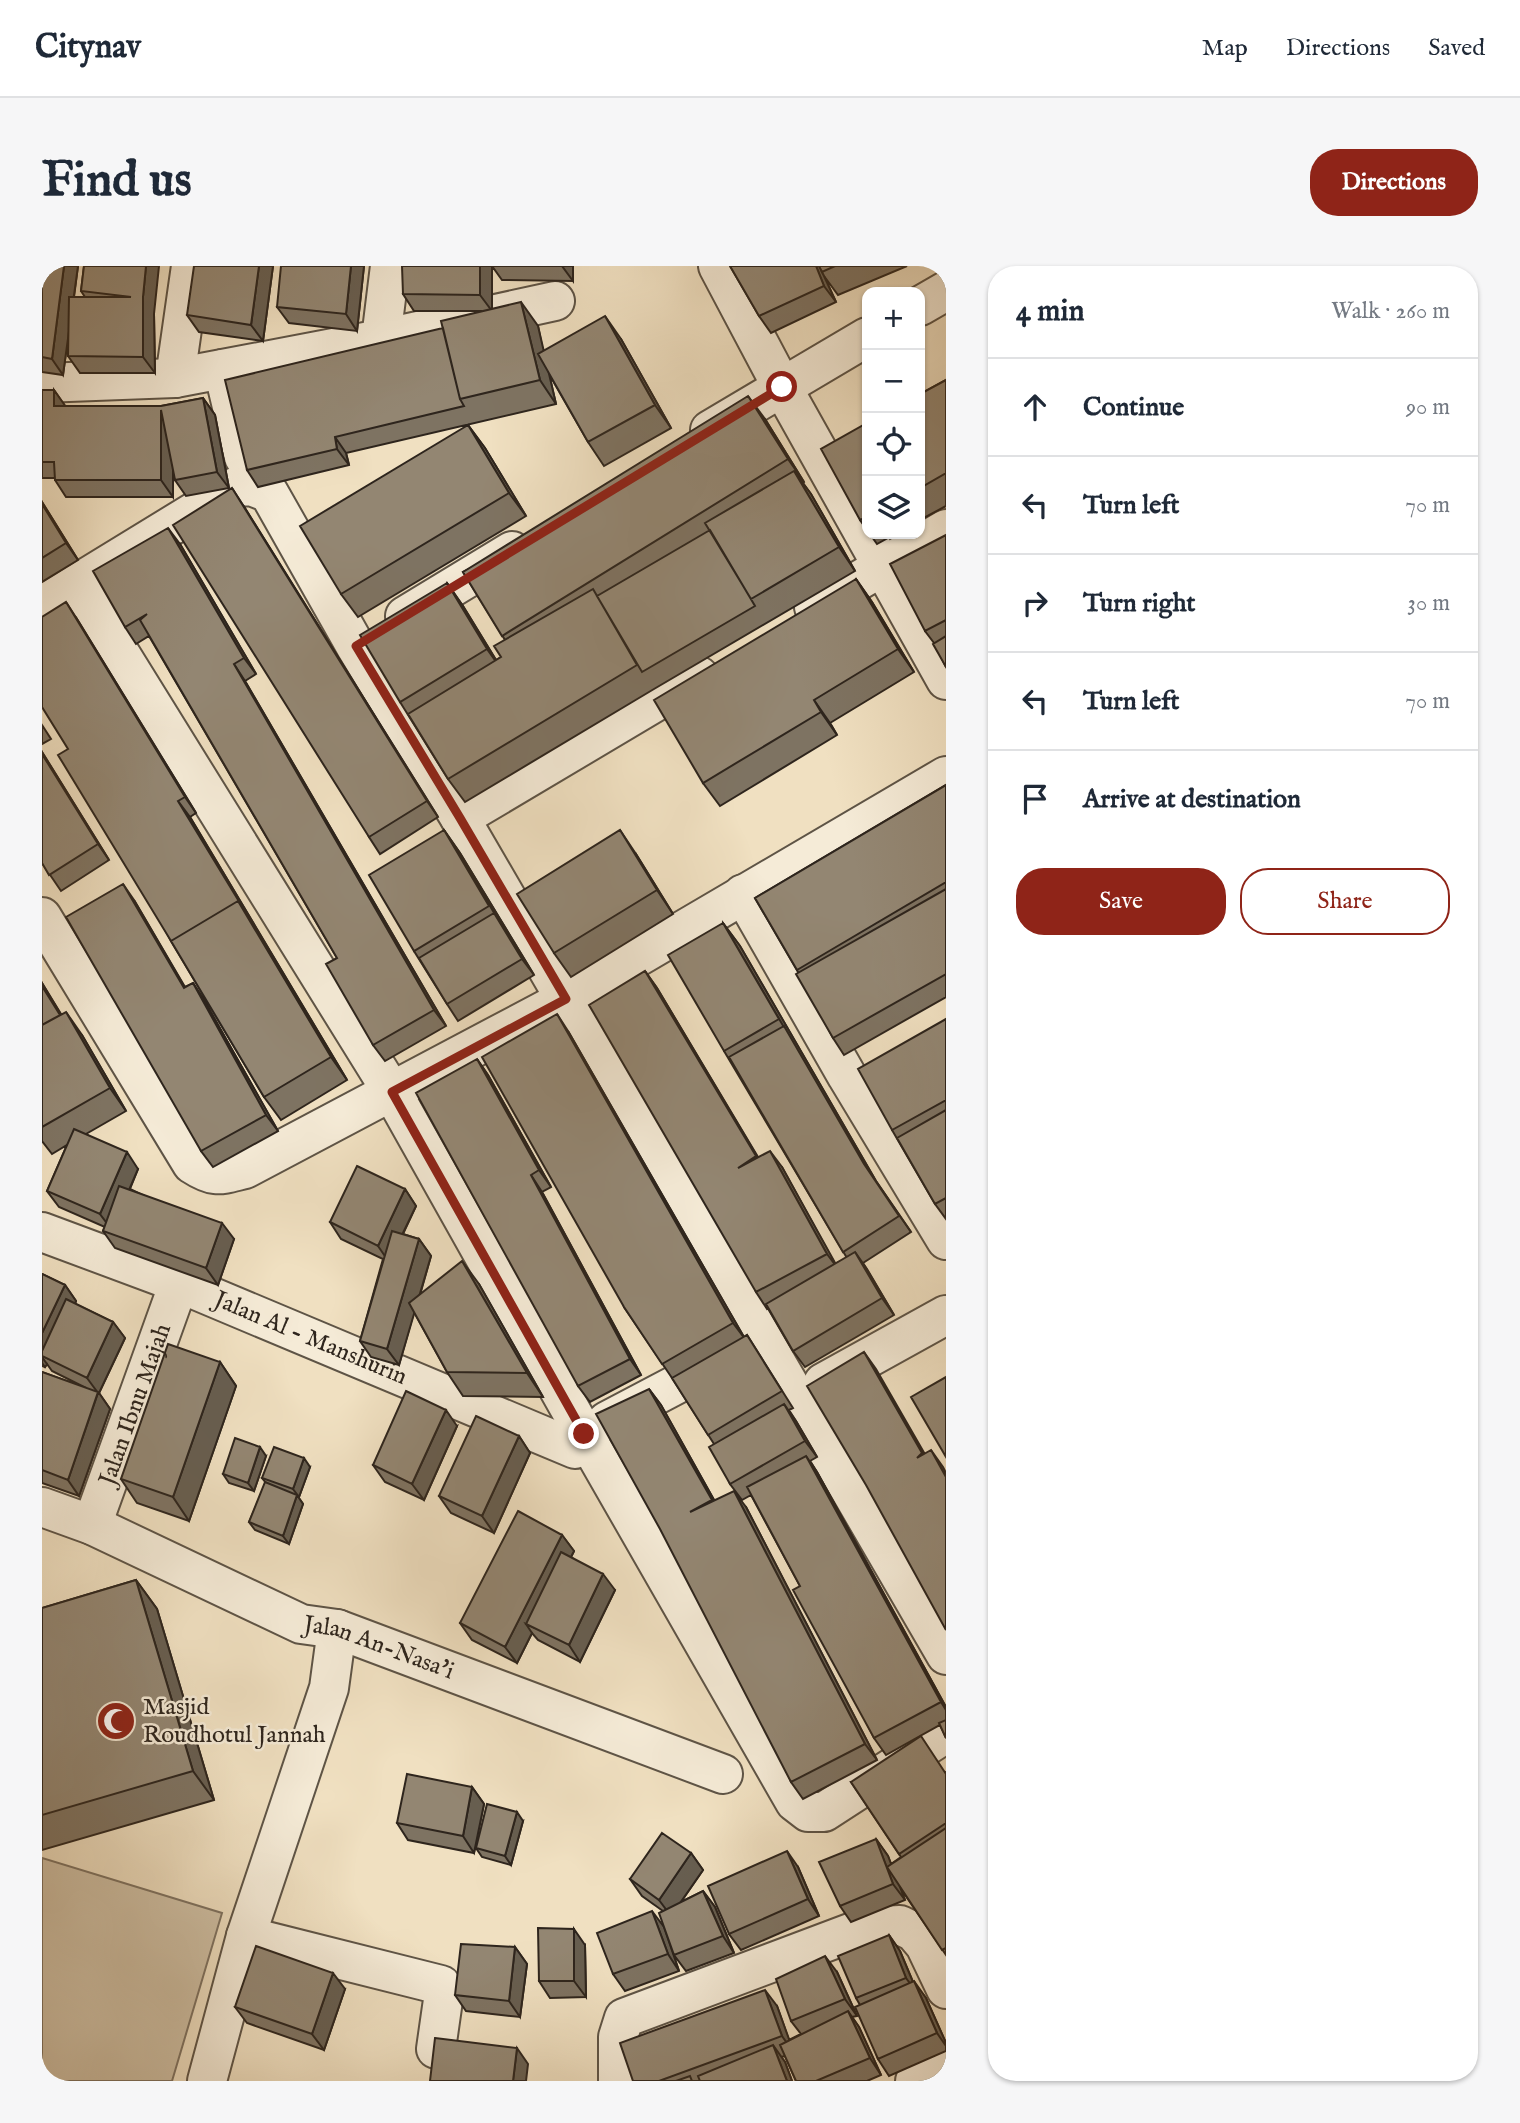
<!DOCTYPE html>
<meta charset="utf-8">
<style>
:root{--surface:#fff;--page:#f6f6f7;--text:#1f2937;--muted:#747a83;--line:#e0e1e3;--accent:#8f2418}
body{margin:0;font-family:"IM FELL English",serif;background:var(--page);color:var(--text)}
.controls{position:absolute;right:21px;top:21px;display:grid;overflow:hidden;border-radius:14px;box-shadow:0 2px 5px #0004}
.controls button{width:63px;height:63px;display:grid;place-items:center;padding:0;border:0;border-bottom:2px solid var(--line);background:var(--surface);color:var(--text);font:35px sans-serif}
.stop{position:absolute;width:21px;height:21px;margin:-16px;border:5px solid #8f2418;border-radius:50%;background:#fff}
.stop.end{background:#8f2418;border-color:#fff;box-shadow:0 2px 7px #0008}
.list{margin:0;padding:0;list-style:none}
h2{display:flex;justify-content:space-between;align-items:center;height:91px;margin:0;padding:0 28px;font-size:30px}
h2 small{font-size:23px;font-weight:400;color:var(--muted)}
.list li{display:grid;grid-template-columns:46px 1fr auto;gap:21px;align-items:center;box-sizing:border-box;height:98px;padding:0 28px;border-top:2px solid var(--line)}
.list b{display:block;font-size:26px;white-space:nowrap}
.list em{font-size:23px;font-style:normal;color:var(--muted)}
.actions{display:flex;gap:14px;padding:21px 28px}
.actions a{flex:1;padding:16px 0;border:2px solid var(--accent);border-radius:28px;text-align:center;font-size:24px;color:var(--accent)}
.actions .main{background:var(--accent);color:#fff}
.icon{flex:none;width:38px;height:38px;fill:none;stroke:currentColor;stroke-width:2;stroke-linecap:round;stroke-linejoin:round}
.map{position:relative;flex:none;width:904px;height:1815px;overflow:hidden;border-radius:28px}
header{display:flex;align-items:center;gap:42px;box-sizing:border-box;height:98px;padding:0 35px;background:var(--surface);border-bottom:2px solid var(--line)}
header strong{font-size:33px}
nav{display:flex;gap:38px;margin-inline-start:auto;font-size:24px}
.intro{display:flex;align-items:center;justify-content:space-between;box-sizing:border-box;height:168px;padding:0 42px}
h1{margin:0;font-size:49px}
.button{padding:18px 32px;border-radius:28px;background:var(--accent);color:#fff;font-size:24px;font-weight:700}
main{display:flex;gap:42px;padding:0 42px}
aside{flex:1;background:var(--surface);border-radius:28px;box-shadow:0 2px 5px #0004}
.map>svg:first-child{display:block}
.grass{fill:#cfc0a5;stroke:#7e7261;stroke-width:2}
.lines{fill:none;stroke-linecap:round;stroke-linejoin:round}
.minor-casing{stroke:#5e5446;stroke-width:42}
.minor{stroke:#f5ebd7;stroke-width:38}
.wall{fill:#7e7362;stroke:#2e251d;stroke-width:2}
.shaded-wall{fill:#675e50;stroke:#2e251d;stroke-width:2}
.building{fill:#938672;stroke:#2e251d;stroke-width:2}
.route{stroke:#8f2418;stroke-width:9}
.labels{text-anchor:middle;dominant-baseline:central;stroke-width:5;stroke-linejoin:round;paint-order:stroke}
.street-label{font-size:24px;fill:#2e251d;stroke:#f5ebd7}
.poi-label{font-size:24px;fill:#2e251d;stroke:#f5ebd7;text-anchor:start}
</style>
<header>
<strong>Citynav</strong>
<nav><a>Map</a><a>Directions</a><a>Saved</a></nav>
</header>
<div class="intro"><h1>Find us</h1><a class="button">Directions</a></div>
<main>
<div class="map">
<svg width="904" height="1815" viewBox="0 0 904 1815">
<rect width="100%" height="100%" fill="#f0e0c1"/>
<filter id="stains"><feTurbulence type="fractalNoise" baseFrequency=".00286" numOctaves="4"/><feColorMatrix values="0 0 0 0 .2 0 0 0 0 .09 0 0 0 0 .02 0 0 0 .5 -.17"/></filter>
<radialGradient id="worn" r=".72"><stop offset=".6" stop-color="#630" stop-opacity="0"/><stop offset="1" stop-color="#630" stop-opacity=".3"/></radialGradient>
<path class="grass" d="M0,1592L180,1647L130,1815H0Z"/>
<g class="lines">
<defs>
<g id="minor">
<path d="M676,0L740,121L904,414"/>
<path d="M878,40L904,25"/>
<path d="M339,73L348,0"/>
<path d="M181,103L202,191"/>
<path d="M133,112L149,0"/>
<path d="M0,117L133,112L339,73L513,35"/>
<path d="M668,164L825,71"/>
<path d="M35,318L350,826L542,1168L753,1536L766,1546H782L904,1467"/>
<path d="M0,339L193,221L209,220L227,227L314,381L418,552L904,1389"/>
<path d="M772,341L904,263"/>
<path d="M363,350L470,285"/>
<path d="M418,552L657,410"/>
<path d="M701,628L805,810L904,974"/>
<path d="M0,651L150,898C173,913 178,909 203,903L524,733L904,510"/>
<path id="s1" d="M0,966L137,1017L533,1183"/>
<path d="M781,1117L904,1049"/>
<path d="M565,1155L679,1095"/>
<path id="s2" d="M0,1241L50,1259L259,1358L295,1363L681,1508"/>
<path id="s3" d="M50,1259L137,1017"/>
<path d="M204,1670L399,1719L402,1727L394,1783"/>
<path d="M165,1815L204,1670L287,1422L295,1363"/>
<path d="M576,1815V1771L582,1752L811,1666L840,1660L858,1659L872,1666L883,1679L904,1723"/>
<path d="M873,1815L904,1802"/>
</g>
</defs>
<use href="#minor" class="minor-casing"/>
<use href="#minor" class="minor"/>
</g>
<path class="wall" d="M0,0H36L32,31H43L39,25L42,0L112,48L113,107H38L26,90V71L21,109L0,106Z
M231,0L221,75L157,66L145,49Z
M322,0L315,65L247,57L235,41Z
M450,0V43L496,60L501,85L579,73L629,162L562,200L546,176L507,108L514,138L304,187L307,199L216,221L205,204L401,62L440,45H372L361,28Z
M450,0H531V15L460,14Z
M688,0H865L796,29L782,10L794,36L729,67L717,50Z
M904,114V240L878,254V128Z
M0,124H12L23,140H119L161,132L173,149L187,222L144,230L133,214L131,204V231H24L13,214V212H0Z
M723,153L762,216L761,217L769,228L813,305L612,423L423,536L406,513L358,436L405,317L421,340L454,394L459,391L463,374L421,306Z
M825,157V264L818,254Z
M426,159L443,182L484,250L316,351L299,328Z
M0,236L36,294L0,316Z
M201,239L396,551L338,588L327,571Z
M828,268H853L835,278Z
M904,269V401L892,377L883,365Z
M138,278L214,408L203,415L404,760L343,795L331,779L295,692L107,370L94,378L83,361Z
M814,313L830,336L872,406L788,457L795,469L678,540L661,517Z
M35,353L154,547L148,551L305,814L239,854L222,831L129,675L26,483Z
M0,459L9,473L0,478Z
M0,486L67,594L19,625L0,597Z
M904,519V731L802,789L791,772L756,706L713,632Z
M402,564L418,587L492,709L416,755L405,738L372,685Z
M594,588L631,648L529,711L512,687Z
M92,634L143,721L151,717L162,734L236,865L171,901L159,885Z
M681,657L698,680L834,915L869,966L821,997L852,1049L763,1101L751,1085L726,1042L725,1043L714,1026L603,705L615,722L716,891L740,901L793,998L805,992L682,785Z
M0,717L19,748L40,769L84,845L44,868L96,903L88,923L192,973L176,1019L73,982L61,965L63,961L17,941L5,925L25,879L10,888L0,875Z
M904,753V953L893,938L850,864Z
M526,765L702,1071L705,1069L751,1142L747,1144L754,1155L775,1191L768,1195L775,1206L904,1441V1472L898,1459L844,1489L832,1472L758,1320L709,1229L700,1234L688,1218L672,1178L630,1112L582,1041Z
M435,793L446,809L509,921L500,926L599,1109L548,1136L536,1120Z
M363,923L374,940L361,968L377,973L389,990L378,1029L437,1018L501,1131L421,1130L405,1106L372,1046L357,1099L329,1091L318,1075L341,993L299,973L288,956Z
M0,1008L23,1019L34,1035L33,1038L71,1056L83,1072L57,1127L68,1143L37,1230L0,1217V1106L44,1122L10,1105L5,1098L3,1101L0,1100Z
M178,1096L194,1120L147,1255L95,1237L79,1213Z
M607,1123L619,1139L672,1234L704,1241L835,1494L761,1533L749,1516Z
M415,1160L382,1234L343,1216L331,1199Z
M477,1170L488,1187L452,1267L409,1247L397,1230Z
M224,1190L212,1225L187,1217L181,1208Z
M268,1201L257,1231H256L261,1238L247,1278L213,1264L207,1256L224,1217L220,1212Z
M520,1269L532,1285L529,1291L573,1324L538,1396L496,1374L490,1367L475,1397L430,1374L418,1357Z
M94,1314L115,1343L172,1534L0,1584V1342Z
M904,1506V1689L857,1620L863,1634L809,1656L798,1640L834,1573L846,1590L849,1598L859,1591L809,1516Z
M430,1521L442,1538L432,1587L366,1574L355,1557Z
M481,1555L469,1599L440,1591L434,1582Z
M649,1587L661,1604L639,1636L661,1625L673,1641L692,1687L644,1705L632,1689L621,1645L600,1630L588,1613Z
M756,1601L777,1650L699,1684L687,1668Z
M622,1661L637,1705L583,1725L571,1708Z
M847,1669L858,1685L871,1716L884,1732L904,1777V1785L847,1810L836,1793L818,1739L814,1732Z
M543,1679L544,1731L508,1732L497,1715Z
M473,1681L485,1698L478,1751L424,1745L413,1729Z
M795,1706L815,1750L810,1751L817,1761L839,1809L825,1815H754L743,1790L739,1791L743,1796L750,1815H591L735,1740L747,1774L759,1768L749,1755Z
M303,1723L282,1784L205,1757L193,1741Z"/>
<path class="shaded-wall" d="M22,0H36L21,109L10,93Z
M104,0H117L112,48L113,107L101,91V31Z
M217,0H231L221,75L209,59Z
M309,0H322L315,65L304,48Z
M438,0H450V45L438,29Z
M520,0H531V15Z
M774,0H778L780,6L782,10L794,36L782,20Z
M479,36L496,60L514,138L498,114Z
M563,50L579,73L629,162L613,139Z
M12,124L24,141L12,140Z
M706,130L723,153L762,216L746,193Z
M161,132L173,149L187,222L175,206Z
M119,144L131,161V231L119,214Z
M426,159L443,182L484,250L467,227Z
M293,171L304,187L307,199L295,183Z
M752,205L769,228L813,305L797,281Z
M190,222L201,239L396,551L385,535Z
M0,236L36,294L24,277L0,238Z
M126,262L138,278L214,408L202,392Z
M814,313L830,336L872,406L856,383Z
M405,317L421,340L462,407L445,383Z
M24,336L35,353L154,547L143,531Z
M192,398L203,415L404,760L392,744Z
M772,434L788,457L795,469L779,446Z
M0,486L67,594L56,578L0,488Z
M136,535L148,551L305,814L289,791Z
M402,564L418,587L492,709L480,693Z
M578,564L594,588L631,648L615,624Z
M81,618L92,634L153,739L142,722Z
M681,657L698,680L834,915L869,966L822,898Z
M603,705L615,722L725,907L714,890Z
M0,717L33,772L21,755L0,720Z
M151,717L162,734L236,865L224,849Z
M24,746L40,769L84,845L68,822Z
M515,748L526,765L703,1073L691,1057Z
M435,793L446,809L509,921L497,904Z
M728,885L740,901L797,1004L785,988Z
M85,886L96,903L70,964L58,948Z
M489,909L500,926L599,1109L588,1093Z
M363,923L374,940L347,996L336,980Z
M180,957L192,973L176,1019L164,1002Z
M377,973L389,990L357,1099L345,1083Z
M813,986L825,1003L852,1049L840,1032Z
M420,995L437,1018L501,1131L485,1107Z
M23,1019L34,1035L7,1093L0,1090V1067Z
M71,1056L83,1072L57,1127L68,1143L37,1230L26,1214L56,1127L45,1112Z
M822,1086L834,1103L892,1204L880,1187Z
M0,1091L5,1098L3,1101L0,1097Z
M178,1096L194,1120L147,1255L131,1231Z
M607,1123L619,1139L681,1250L670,1234Z
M742,1138L754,1155L775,1191L763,1175Z
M404,1144L415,1160L382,1234L370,1218Z
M477,1170L488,1187L452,1267L440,1250Z
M218,1181L224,1190L212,1225L206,1217Z
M889,1184L901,1201L904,1207V1211Z
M764,1190L775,1206L904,1441V1444L899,1436Z
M262,1192L268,1201L257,1231L251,1223Z
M692,1225L704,1241L835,1494L823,1478Z
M255,1229L261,1238L247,1278L241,1270Z
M520,1269L532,1285L493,1362L484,1358L490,1367L475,1397L463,1381Z
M561,1308L573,1324L538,1396L527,1379Z
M94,1314L115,1343L172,1534L151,1505Z
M430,1521L442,1538L432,1587L421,1570Z
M475,1546L481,1555L469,1599L463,1590Z
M834,1573L846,1590L863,1634L851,1618Z
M745,1585L756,1601L777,1650L766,1633Z
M649,1587L661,1604L629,1650L617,1634Z
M661,1625L673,1641L692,1687L681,1670Z
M610,1645L622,1661L637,1705L626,1688Z
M532,1663L543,1679L544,1731L532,1715Z
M847,1669L858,1685L876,1728L864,1712Z
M473,1681L485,1698L478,1751L467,1735Z
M783,1690L795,1706L815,1750L803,1733Z
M291,1707L303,1723L282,1784L270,1768Z
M872,1715L884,1732L904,1777V1780L895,1767Z
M723,1724L735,1740L752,1787L740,1770Z
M806,1745L817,1761L839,1809L828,1792Z
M731,1779L743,1796L750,1815H745Z
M475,1782L486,1798L484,1815H471Z"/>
<path class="building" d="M0,0H22L10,93L0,91Z
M42,0H104L101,31V91L26,90L27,31H89L39,25Z
M152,0H217L209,59L145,49Z
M239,0H309L304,48L235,41Z
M360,0H438V29L361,28Z
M688,0H774L782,20L717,50Z
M777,0H793L780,6Z
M479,36L498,114L418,133L399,55Z
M563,50L613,139L546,176L496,88Z
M401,62L418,133L422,140L293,171L295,183L205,204L183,114Z
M904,114V207L878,222V128Z
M0,124H12V140H119L161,132L175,206L133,214L119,144V214H13L12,196H0Z
M706,130L746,193L460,370L421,306Z
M825,157V251L818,254L779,183Z
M426,159L467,227L299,328L258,260Z
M752,205L797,281L709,333L663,257Z
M190,222L385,535L327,571L131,259Z
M0,238L24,277L0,292Z
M126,262L202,392L192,398L392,744L331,779L284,698L295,692L98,354L105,348L83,361L51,305Z
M668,264L713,340L600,406L555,330Z
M904,269V354L883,365L848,298Z
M814,313L856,383L772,434L779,446L661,517L612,434Z
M405,317L445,383L358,436L318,369Z
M551,323L595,399L406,513L366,448L459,391L452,380Z
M24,336L143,531L136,535L201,642L196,635L129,675L16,489L26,483L0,441V351Z
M904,370V401L891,378Z
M0,488L56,578L7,609L0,597Z
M904,519V616L755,704L713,632Z
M402,564L447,640L372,685L327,609Z
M578,564L615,624L512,687L475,628Z
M81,618L142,722L151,717L224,849L159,885L24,651Z
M904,623V708L791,772L754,708Z
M196,635L289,791L222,831L129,675Z
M452,647L480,693L405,738L377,692Z
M681,657L737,753L682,785L626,689Z
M603,705L714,890L696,902L728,885L785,988L714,1026L547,739Z
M0,720L18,749L0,759Z
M24,746L68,822L0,861V759Z
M515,748L691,1057L620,1098L582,1041L440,791Z
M904,753V834L850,864L816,803Z
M742,760L822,898L857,950L801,986L687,791Z
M435,793L497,904L489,909L588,1093L536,1120L374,827Z
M904,844V932L893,938L855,872Z
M32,863L85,886L58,948L5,925Z
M315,900L363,923L336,980L288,956Z
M77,920L180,957L164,1002L61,965Z
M350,965L377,973L345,1083L318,1075Z
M813,986L840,1032L751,1085L724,1038Z
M420,995L485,1107L405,1106L367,1037Z
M0,1008L23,1019L0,1067Z
M24,1033L71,1056L45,1112L0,1090V1085Z
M705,1069L740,1125L666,1169L630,1112Z
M126,1078L178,1096L131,1231L79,1213Z
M822,1086L880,1187L875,1192L889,1184L904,1211V1364L824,1219L765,1120Z
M0,1106L56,1126L26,1214L0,1204Z
M904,1111V1191L869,1131Z
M607,1123L670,1234L648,1246L692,1225L823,1478L749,1516L618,1263L554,1148Z
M364,1125L404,1144L370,1218L331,1199Z
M742,1138L763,1175L688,1218L667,1181Z
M434,1150L477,1170L440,1250L397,1230Z
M193,1172L218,1181L206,1217L181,1208Z
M232,1181L262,1192L251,1223L220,1212Z
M764,1190L899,1436L832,1472L751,1324L758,1320L705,1221Z
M223,1216L255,1229L241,1270L207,1256Z
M476,1245L520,1269L463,1381L418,1357Z
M519,1286L561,1308L527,1379L484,1358Z
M94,1314L151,1505L0,1549V1342Z
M904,1454V1472L897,1457Z
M879,1470L904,1508V1557L857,1588L809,1516Z
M365,1508L430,1521L421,1570L355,1557Z
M445,1538L475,1546L463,1590L434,1582Z
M904,1562V1682L900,1684L845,1601Z
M620,1567L649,1587L617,1634L588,1613Z
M834,1573L851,1618L798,1640L777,1596Z
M745,1585L766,1633L687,1668L666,1620Z
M661,1625L681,1670L632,1689L617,1647Z
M610,1645L626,1688L571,1708L555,1667Z
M496,1662L532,1663V1715H497Z
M847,1669L864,1712L814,1732L796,1690Z
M419,1678L473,1681L467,1735L413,1729Z
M214,1680L291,1707L270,1768L193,1741Z
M783,1690L803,1733L749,1755L734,1713Z
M872,1715L895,1767L836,1793L813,1741Z
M723,1724L740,1770L617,1815H591L578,1777Z
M806,1745L828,1792L774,1815H754L738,1779Z
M393,1772L475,1782L471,1815H388Z
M731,1779L745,1815H658L656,1810Z
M648,1810L650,1815H634Z"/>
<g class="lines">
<path class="route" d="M542,1168L350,826L524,733L418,552L314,380L740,121"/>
</g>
<defs>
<symbol id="mosque-disc" viewBox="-11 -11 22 22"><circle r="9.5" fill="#8f2418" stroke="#f5ebd7"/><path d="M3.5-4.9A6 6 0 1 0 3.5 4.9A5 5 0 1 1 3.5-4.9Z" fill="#fff"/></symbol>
</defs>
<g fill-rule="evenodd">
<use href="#mosque-disc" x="52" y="1433" width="44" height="44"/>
</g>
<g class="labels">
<g class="street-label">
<text stroke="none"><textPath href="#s1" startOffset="289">Jalan Al - Manshurin</textPath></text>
<text stroke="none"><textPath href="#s3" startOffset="128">Jalan Ibnu Majah</textPath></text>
<text stroke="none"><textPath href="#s2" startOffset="366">Jalan An-Nasa'i</textPath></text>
</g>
<g class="poi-label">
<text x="101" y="1441">Masjid<tspan x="101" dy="28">Roudhotul Jannah</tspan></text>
</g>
</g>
<rect width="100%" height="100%" filter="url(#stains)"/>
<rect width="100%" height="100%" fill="url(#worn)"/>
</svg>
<div class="controls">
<button>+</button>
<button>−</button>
<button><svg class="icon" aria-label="locate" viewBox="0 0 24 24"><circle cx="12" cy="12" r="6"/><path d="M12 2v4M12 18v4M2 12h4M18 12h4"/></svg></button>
<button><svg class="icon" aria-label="layers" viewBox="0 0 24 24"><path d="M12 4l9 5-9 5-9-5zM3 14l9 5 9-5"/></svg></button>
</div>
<div class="stop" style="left:740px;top:121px"></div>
<div class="stop end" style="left:542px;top:1168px"></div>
</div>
<aside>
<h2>4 min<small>Walk · 260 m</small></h2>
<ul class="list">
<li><svg class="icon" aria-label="ahead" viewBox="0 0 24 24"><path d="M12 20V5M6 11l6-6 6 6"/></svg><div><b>Continue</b></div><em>90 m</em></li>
<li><svg class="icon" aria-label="left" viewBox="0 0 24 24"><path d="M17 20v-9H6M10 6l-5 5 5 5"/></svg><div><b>Turn left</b></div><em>70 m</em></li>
<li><svg class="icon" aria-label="right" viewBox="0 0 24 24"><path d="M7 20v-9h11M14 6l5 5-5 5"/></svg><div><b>Turn right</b></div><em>30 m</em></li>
<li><svg class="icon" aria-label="left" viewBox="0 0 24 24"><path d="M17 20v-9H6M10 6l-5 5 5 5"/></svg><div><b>Turn left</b></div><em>70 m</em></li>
<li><svg class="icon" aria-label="arrive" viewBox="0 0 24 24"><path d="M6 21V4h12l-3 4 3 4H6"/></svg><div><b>Arrive at destination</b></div></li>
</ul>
<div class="actions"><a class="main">Save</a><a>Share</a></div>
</aside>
</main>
